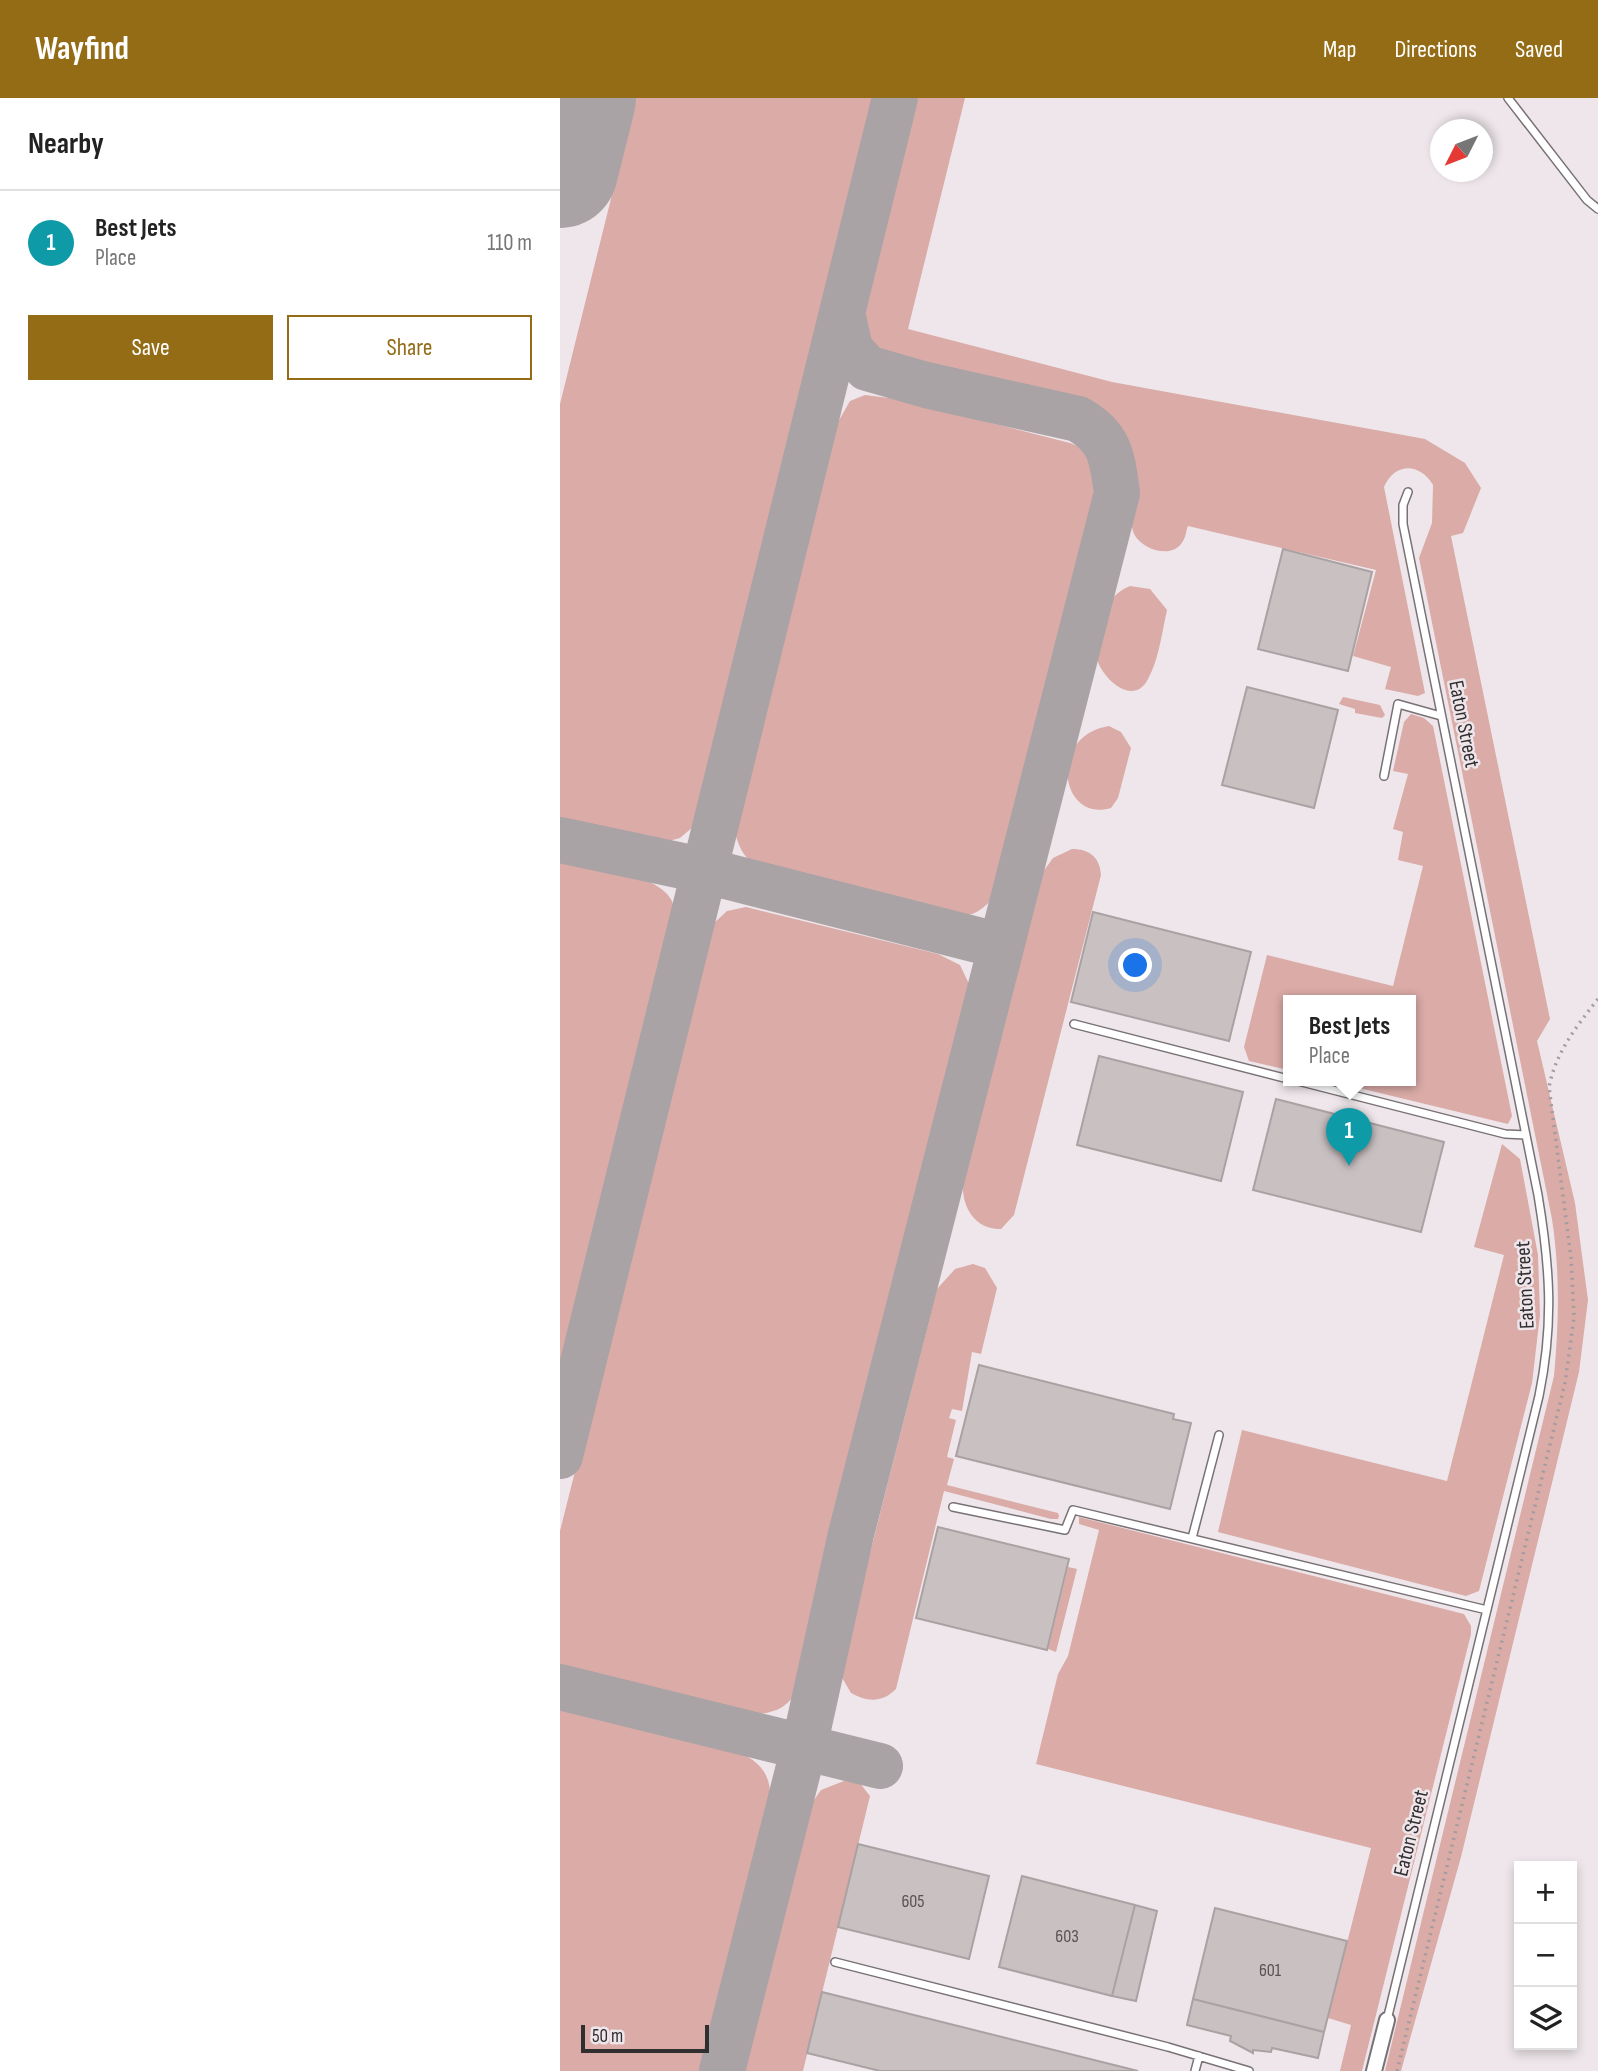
<!DOCTYPE html>
<meta charset="utf-8">
<style>
:root{--surface:#fff;--page:#f2f2f2;--text:#222;--muted:#767676;--line:#e0e0e0;--accent:#946c16}
body{margin:0;font-family:"Sofia Sans Condensed",sans-serif;background:var(--page);color:var(--text)}
.controls{position:absolute;right:21px;bottom:21px;display:grid;overflow:hidden;border-radius:0px;box-shadow:0 4px 10px #0003}
.controls button{width:63px;height:63px;display:grid;place-items:center;padding:0;border:0;border-bottom:2px solid var(--line);background:var(--surface);color:var(--text);font:35px sans-serif}
.compass{position:absolute;left:870px;top:21px;width:63px;height:63px;border-radius:50%;background:var(--surface);box-shadow:0 4px 10px #0003;rotate:228deg}
.scale{position:absolute;left:21px;bottom:18px;width:128px;box-sizing:border-box;padding-left:7px;border:4px solid #312e30;border-top:0;font-size:19px;line-height:24px;white-space:nowrap;color:#312e30;-webkit-text-stroke:5px #eee6ea;paint-order:stroke}
.you{position:absolute;left:576px;top:868px;width:24px;height:24px;margin:-18px;border:5px solid #fff;border-radius:50%;background:#1a73e8;box-shadow:0 0 0 10px #1a73e833}
.badge{display:grid;place-items:center;width:46px;height:46px;border-radius:50%;background:var(--accent);color:#fff;font-size:23px;font-weight:700}
.pin{position:absolute;translate:-50% -58px;filter:drop-shadow(0 2px 4px #0008)}
.pin::after{content:'';position:absolute;top:37px;width:24px;height:21px;background:inherit;clip-path:polygon(0 0,100% 0,50% 100%)}
.popup{position:absolute;left:723px;top:897px;width:133px;height:91px;box-sizing:border-box;display:grid;place-content:center;border-radius:0px;background:var(--surface);filter:drop-shadow(0 2px 5px #0005);font-size:23px;white-space:nowrap;color:var(--muted)}
.popup b{font-size:26px;color:var(--text)}
.popup::after{content:'';position:absolute;left:50%;top:100%;margin-left:-14px;border:14px solid transparent;border-top-color:var(--surface)}
.list{margin:0;padding:0;list-style:none}
h2{display:flex;justify-content:space-between;align-items:center;height:91px;margin:0;padding:0 28px;font-size:30px}
h2 small{font-size:23px;font-weight:400;color:var(--muted)}
.list li{display:grid;grid-template-columns:46px 1fr auto;gap:21px;align-items:center;box-sizing:border-box;height:105px;padding:0 28px;border-top:2px solid var(--line)}
.list b{display:block;font-size:26px;white-space:nowrap}
.list p{margin:0;font-size:23px;white-space:nowrap;color:var(--muted)}
.list em{font-size:23px;font-style:normal;color:var(--muted)}
.actions{display:flex;gap:14px;padding:21px 28px}
.actions a{flex:1;padding:16px 0;border:2px solid var(--accent);border-radius:0px;text-align:center;font-size:24px;color:var(--accent)}
.actions .main{background:var(--accent);color:#fff}
.icon{flex:none;width:38px;height:38px;fill:none;stroke:currentColor;stroke-width:2;stroke-linecap:round;stroke-linejoin:round}
.map{position:relative;flex:none;width:1038px;height:1973px;overflow:hidden}
header{display:flex;align-items:center;gap:42px;box-sizing:border-box;height:98px;padding:0 35px;background:var(--accent);color:#fff}
header strong{font-size:33px}
nav{display:flex;gap:38px;margin-inline-start:auto;font-size:24px}
main{display:flex}
aside{flex:1;background:var(--surface)}
.map>svg:first-child{display:block}
.green{fill:#daaba7}
.lines{fill:none;stroke-linecap:round;stroke-linejoin:round}
.taxiway{stroke:#a9a3a6;stroke-width:46}
.runway{stroke:#a9a3a6;stroke-width:116}
.building{fill:#c9c0c2;stroke:#aaa1a3;stroke-width:2}
.lane-casing{stroke:#787175;stroke-width:10}
.street-casing{stroke:#787175;stroke-width:18}
.path{stroke:#a29c9f;stroke-width:3.5;stroke-dasharray:2 5;stroke-linecap:butt}
.lane{stroke:#fff;stroke-width:7}
.street{stroke:#fff;stroke-width:14}
.labels{text-anchor:middle;dominant-baseline:central;stroke-width:5;stroke-linejoin:round;paint-order:stroke}
.number-label{font-size:18px;fill:#575254}
.street-label{font-size:21px;fill:#312e30;stroke:#eee6ea}
</style>
<header>
<strong>Wayfind</strong>
<nav><a>Map</a><a>Directions</a><a>Saved</a></nav>
</header>
<main>
<aside>
<h2>Nearby<small></small></h2>
<ul class="list">
<li><span class="badge" style="background:#0f9aa8">1</span><div><b>Best Jets</b><p>Place</p></div><em>110 m</em></li>
</ul>
<div class="actions"><a class="main">Save</a><a>Share</a></div>
</aside>
<div class="map">
<svg width="1038" height="1973" viewBox="0 0 1038 1973">
<rect width="100%" height="100%" fill="#eee6ea"/>
<path class="green" d="M76,0H317L134,728L120,740L101,745L0,721V306Z
M358,0H405L348,231L552,284L865,341L905,365L921,390L903,435L891,438L990,921L977,943L1015,1105L1028,1202L1019,1274L901,1759L841,1973H825L994,1278C999,1224 1000,1174 992,1121L859,460L872,425L873,387C860,365 835,364 824,389L865,595L858,598L825,591L831,569L793,558L816,472L628,428C626,432 626,439 623,443C613,462 582,452 574,436C568,422 574,407 576,394C580,371 571,346 557,329C532,299 378,270 334,259C316,251 308,242 303,223Z
M305,297L337,301L510,345C531,353 537,367 538,388L435,797C425,811 413,819 395,819L199,770C185,761 180,752 175,735L278,324L290,303Z
M570,488L590,491L607,512C602,534 599,561 588,581C573,611 539,578 536,557C534,547 540,534 542,525C547,506 552,496 570,488Z
M783,599L820,607L825,617L822,620L795,615V611L779,606Z
M851,616L864,620L873,628L952,1018L948,1026L766,982H850V902H728V972L689,963L684,949L707,857L833,888L863,768L838,762L843,734L833,731L848,676L833,673L844,624Z
M549,628L561,634L571,650L558,700L551,710C500,725 487,638 549,628Z
M512,751C529,751 540,759 541,777L454,1117L441,1131C416,1132 402,1110 403,1087L480,778L493,760Z
M0,763C28,766 111,777 114,810L0,1269Z
M186,809L378,856L400,867L409,886L236,1594C227,1610 214,1615 196,1616L0,1568V1433L153,826L167,813Z
M942,1046L960,1061L978,1157L980,1217L972,1285L919,1493L906,1498L658,1434L682,1332L887,1383L944,1157L914,1149Z
M413,1166L425,1170L437,1190L421,1256L412,1254L402,1313L392,1311L389,1320L396,1322L387,1359L394,1361L387,1387L498,1415L499,1418L498,1421H491L384,1393L336,1591C322,1605 307,1604 291,1595L281,1578L282,1566L377,1191L395,1171Z
M519,1419L904,1516L911,1528V1536L802,1973H780L791,1927L768,1920L811,1750L476,1666L498,1576L508,1558L539,1432L519,1426Z
M508,1469L517,1471L496,1554L488,1551Z
M0,1610L183,1656C202,1666 211,1679 210,1700L142,1973H0Z
M284,1683L299,1684L310,1698L243,1973H181L247,1712L261,1692Z"/>
<g class="lines">
<path class="taxiway" d="M0,742L146,773L441,848
M0,1358L335,0
M0,1589L320,1668
M162,1973L244,1649L291,1436L557,395C552,359 551,340 518,321L366,287L307,270L290,251L282,215"/>
<path class="runway" d="M0,72L18,0"/>
</g>
<path class="building" d="M723,451L812,474L788,573L698,551Z
M687,589L778,612L754,710L662,687Z
M533,814L691,854L669,943L511,904Z
M539,958L683,994L661,1083L517,1047Z
M716,1001L884,1044L861,1134L693,1092Z
M419,1267L614,1316L613,1321L631,1325L610,1411L396,1358Z
M378,1429L509,1461L487,1552L356,1520Z
M298,1746L429,1778L409,1861L278,1829Z
M462,1778L575,1807L552,1898L439,1869Z
M575,1807L597,1813L576,1903L552,1898Z
M655,1810L787,1843L764,1934L633,1901Z
M262,1894L578,1973H320L247,1955Z
M633,1901L764,1934L758,1960L712,1950L711,1954L693,1952V1955L670,1943L671,1938L627,1927Z"/>
<g class="lines">
<defs>
<path id="lane" d="M948,0L1027,102L1038,111
M824,678L838,606L881,618
M514,926L728,981
M734,982L945,1036L966,1037
M393,1409L505,1432L513,1412L927,1512
M632,1440L659,1337
M275,1864L608,1949L689,1973
M827,1922L979,1298C994,1225 990,1169 978,1097L843,426V407L848,394
M635,1973L639,1958"/>
<path id="street" d="M814,1973L827,1922"/>
</defs>
<use href="#lane" class="lane-casing"/>
<use href="#street" class="street-casing"/>
<path class="path" d="M837,1973L1005,1285L1014,1219L1011,1160L989,989C996,954 1016,929 1038,901"/>
<use href="#lane" class="lane"/>
<use href="#street" class="street"/>
</g>
<g class="labels">
<g class="number-label">
<text x="353" y="1803">605</text>
<text x="507" y="1838">603</text>
<text x="710" y="1872">601</text>
</g>
<g class="street-label">
<text transform="translate(904 626) rotate(79)">Eaton Street</text>
<text transform="translate(965 1187) rotate(-93)">Eaton Street</text>
<text transform="translate(851 1735) rotate(-76)">Eaton Street</text>
</g>
</g>
</svg>
<div class="controls">
<button>+</button>
<button>−</button>
<button><svg class="icon" aria-label="layers" viewBox="0 0 24 24"><path d="M12 4l9 5-9 5-9-5zM3 14l9 5 9-5"/></svg></button>
</div>
<svg class="compass" viewBox="-18 -18 36 36"><path d="M0-13l5 13h-10z" fill="#e53935"/><path d="M0 13l5-13h-10z" fill="#767676"/></svg>
<div class="scale">50 m</div>
<div class="you"></div>
<div class="pin badge" style="left:789px;top:1068px;background:#0f9aa8">1</div>
<div class="popup"><b>Best Jets</b>Place</div>
</div>
</main>
